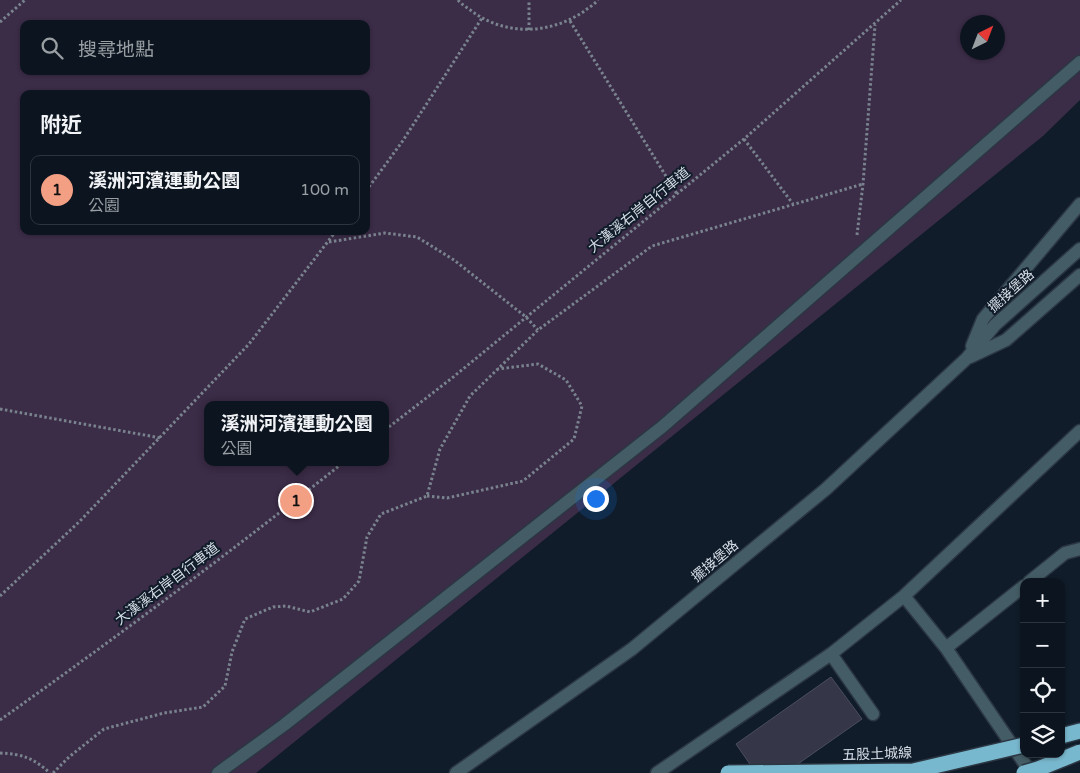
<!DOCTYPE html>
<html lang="zh-TW">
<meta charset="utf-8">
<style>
:root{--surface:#0c151f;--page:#151e28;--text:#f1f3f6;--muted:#9a9fa4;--line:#2c343d;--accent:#f39f84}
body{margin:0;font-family:"Varela Round","Noto Sans TC",sans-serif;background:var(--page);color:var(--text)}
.controls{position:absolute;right:15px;bottom:15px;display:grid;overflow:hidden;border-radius:10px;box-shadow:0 1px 4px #0004}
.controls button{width:45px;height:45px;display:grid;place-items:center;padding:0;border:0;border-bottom:1px solid var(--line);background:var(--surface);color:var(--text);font:25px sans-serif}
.compass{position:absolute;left:960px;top:15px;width:45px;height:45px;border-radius:50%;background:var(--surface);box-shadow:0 1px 4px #0004;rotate:42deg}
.you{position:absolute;left:595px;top:498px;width:18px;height:18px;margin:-12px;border:4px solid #fff;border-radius:50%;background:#1a73e8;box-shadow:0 0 0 8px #1a73e833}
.badge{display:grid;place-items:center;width:32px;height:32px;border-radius:50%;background:var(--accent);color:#111;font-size:16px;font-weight:700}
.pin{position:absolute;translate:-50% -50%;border:2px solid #fff;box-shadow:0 1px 5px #0006}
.popup{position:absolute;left:204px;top:401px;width:185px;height:65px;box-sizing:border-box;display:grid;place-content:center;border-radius:10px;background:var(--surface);filter:drop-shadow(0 1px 4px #0005);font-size:16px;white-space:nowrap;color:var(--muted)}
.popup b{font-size:19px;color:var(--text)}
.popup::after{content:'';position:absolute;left:50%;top:100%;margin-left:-10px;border:10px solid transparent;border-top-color:var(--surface)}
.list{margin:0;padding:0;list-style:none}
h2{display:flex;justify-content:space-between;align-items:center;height:65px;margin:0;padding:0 20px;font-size:21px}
h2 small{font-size:16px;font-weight:400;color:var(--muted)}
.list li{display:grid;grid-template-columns:32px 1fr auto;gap:15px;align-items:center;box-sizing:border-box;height:70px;margin:0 10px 10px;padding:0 10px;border:1px solid var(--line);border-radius:10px}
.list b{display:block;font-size:19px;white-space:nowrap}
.list p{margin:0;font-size:16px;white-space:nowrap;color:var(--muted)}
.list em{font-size:16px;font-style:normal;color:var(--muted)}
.icon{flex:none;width:28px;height:28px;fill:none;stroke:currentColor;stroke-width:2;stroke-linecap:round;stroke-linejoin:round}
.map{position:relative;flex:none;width:1080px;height:773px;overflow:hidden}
.search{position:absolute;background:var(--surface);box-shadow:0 1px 4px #0004;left:20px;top:20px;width:350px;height:55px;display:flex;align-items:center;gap:12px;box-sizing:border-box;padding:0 18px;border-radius:10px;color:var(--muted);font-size:19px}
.panel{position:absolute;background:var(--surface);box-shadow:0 1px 4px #0004;left:20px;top:90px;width:350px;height:145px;border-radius:10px}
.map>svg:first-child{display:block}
.green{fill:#3b2c47;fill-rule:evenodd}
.building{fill:#353748;stroke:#4b4d60}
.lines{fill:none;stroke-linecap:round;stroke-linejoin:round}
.minor-casing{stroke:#2c3744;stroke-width:15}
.highway-casing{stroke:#2c3744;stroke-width:18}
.path{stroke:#79838e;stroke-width:3;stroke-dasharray:2.5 2.5;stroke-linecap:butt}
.minor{stroke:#445c65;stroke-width:12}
.highway{stroke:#78b8ce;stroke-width:15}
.highway-bridge-casing{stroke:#2c3744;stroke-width:18;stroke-linecap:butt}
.highway-bridge{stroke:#78b8ce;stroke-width:15}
.labels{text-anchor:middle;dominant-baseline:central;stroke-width:4;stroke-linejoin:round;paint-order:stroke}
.street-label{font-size:14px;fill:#d7dfe9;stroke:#101c29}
</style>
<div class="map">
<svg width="1080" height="773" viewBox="0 0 1080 773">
<rect width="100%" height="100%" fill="#101c29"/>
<path class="green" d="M0,0H1080V100L1043,136L256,773H0ZM968,22H998V52H968ZM24,24H366V71H24ZM24,94H366V231H24ZM207,405H385V462H207Z"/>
<path class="building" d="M831,677L862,719L785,773H756L736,744Z"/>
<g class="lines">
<defs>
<path id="minor" d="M972,346L983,319L1080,204
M970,357L1006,340L1080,275
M1029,582L1065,553L1080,549
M904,596L946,648L1031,773
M946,648L1024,586
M831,654L873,714
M218,773L284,725L662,427L1080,62
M456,773L632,649L826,489L966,359L995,325L1080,249
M657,773L831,654L904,596L1080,431"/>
<path id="highway" d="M1061,736L1080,731"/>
</defs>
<use href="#minor" class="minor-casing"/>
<use href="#highway" class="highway-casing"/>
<path class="path" d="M458,0C462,5 468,8 473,12C506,36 550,34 583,12C588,8 594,5 598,0
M570,21L677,194
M0,22L25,0
M529,30V0
M744,139L793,204
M366,191L402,142L482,18
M857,235L863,184L875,25
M329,242L385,233L417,237L454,260L526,317L538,330
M0,409L161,438
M385,430L452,378L744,139L901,0
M427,496L447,498L523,481L574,439L582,406L566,380L538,364L498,369
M0,596L79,522L249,344L336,231
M0,720C117,637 232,551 344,462
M0,753C23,754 33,758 50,773
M53,773L69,757L104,729L164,713L203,707L225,686L232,652L245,619L273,607L286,606L310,612L343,599L359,581L367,537L381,514L427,496L440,449L470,396L538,330L652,246L863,184"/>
<use href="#minor" class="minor"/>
<use href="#highway" class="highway"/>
<defs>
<path id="highway-bridge" d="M728,773L913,771L1024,745
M1024,773L1038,769L1080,752"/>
</defs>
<use href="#highway-bridge" class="highway-bridge-casing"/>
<use href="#highway-bridge" class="highway-bridge"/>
</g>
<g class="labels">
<g class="street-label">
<text transform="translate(639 210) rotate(-39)">大漢溪右岸自行車道</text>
<text transform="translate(1011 291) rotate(-42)">擺接堡路</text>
<text transform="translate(715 561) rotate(-40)">擺接堡路</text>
<text transform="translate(167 584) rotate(-37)">大漢溪右岸自行車道</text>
<text transform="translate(877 754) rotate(-2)">五股土城線</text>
</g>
</g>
</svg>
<div class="controls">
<button>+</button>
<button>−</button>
<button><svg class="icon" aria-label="locate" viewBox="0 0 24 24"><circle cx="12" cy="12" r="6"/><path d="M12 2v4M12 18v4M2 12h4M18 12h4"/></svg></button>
<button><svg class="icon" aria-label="layers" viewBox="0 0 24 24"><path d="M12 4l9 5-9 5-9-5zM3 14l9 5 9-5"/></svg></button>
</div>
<svg class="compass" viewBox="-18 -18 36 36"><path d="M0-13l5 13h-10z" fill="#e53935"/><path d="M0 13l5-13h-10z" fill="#9a9fa4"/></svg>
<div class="you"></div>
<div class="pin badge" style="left:296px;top:501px">1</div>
<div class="popup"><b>溪洲河濱運動公園</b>公園</div>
<div class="search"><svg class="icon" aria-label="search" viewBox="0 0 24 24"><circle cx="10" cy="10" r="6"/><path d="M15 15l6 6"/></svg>搜尋地點</div>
<section class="panel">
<h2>附近<small></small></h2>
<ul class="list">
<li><span class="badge">1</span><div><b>溪洲河濱運動公園</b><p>公園</p></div><em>100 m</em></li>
</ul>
</section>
</div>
